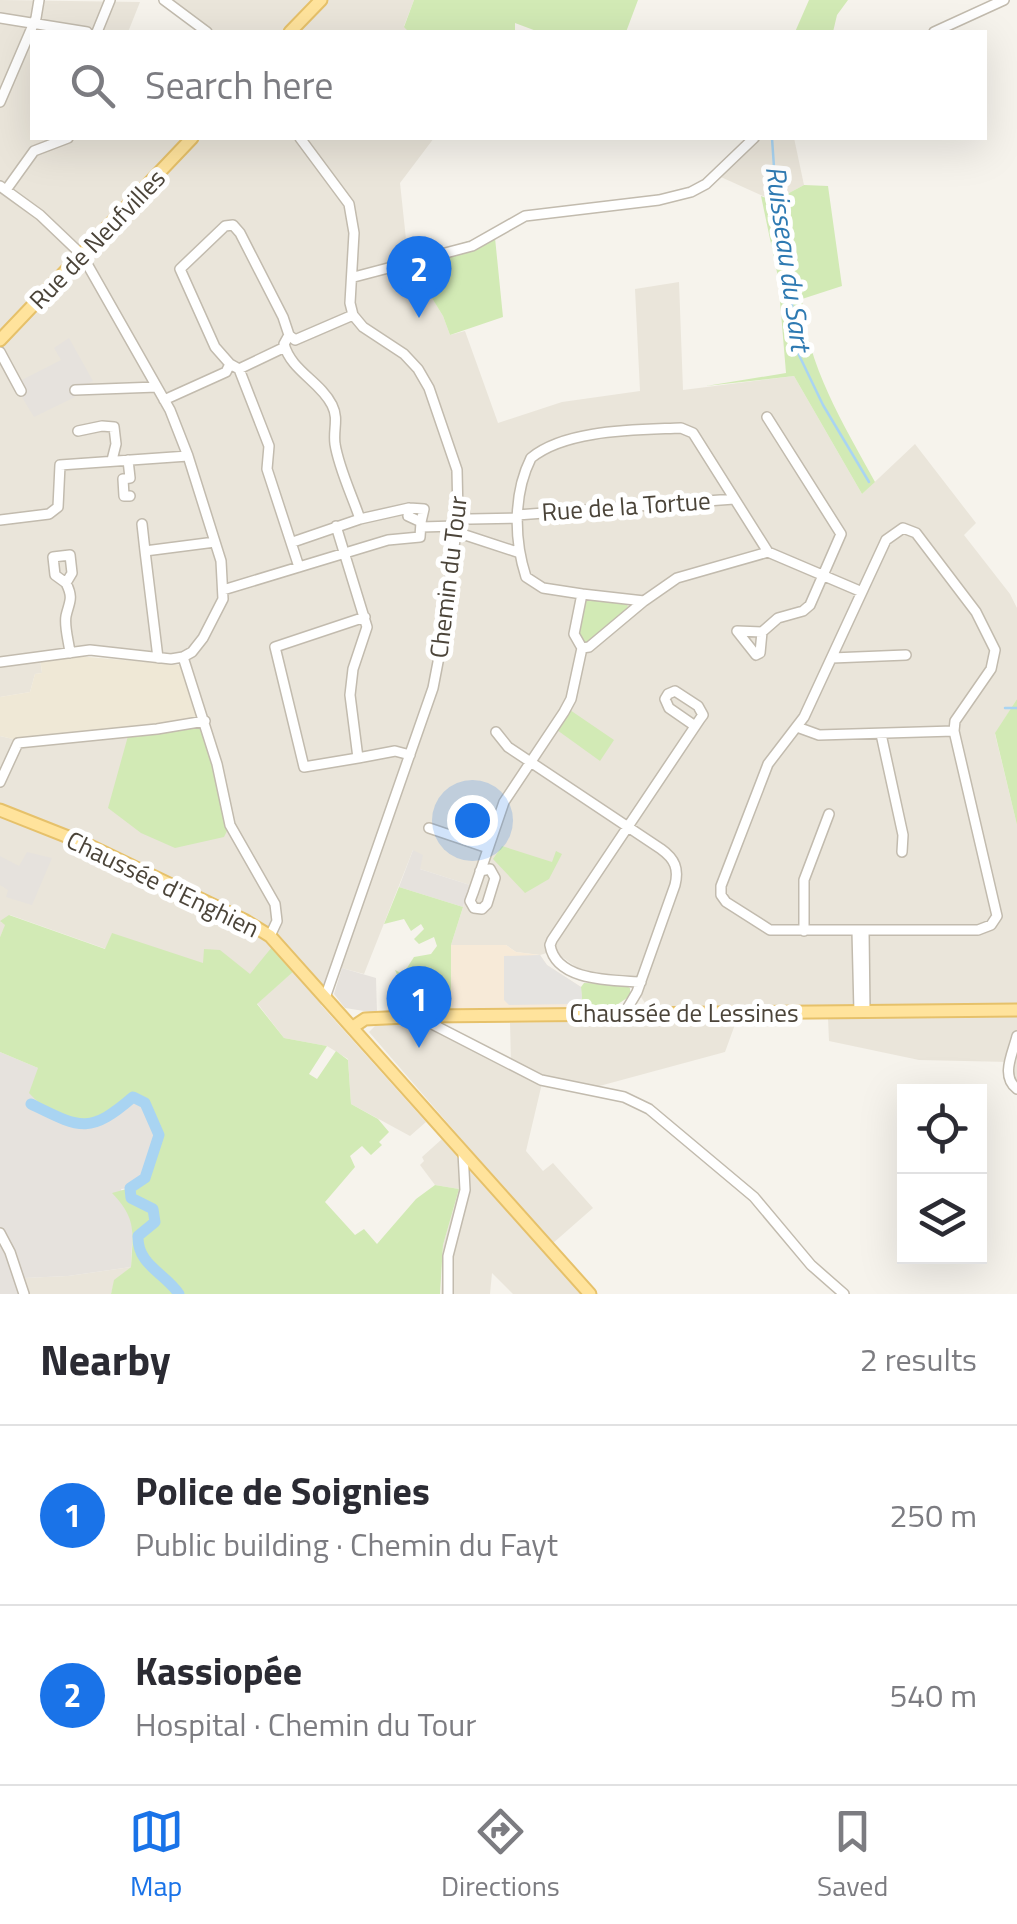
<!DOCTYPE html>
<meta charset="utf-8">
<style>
:root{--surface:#fff;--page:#f7f7f7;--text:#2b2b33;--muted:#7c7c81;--line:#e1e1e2;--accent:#1a73e8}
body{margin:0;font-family:"Titillium Web",sans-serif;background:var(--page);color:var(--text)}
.controls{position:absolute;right:30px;bottom:30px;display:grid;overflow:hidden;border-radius:0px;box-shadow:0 10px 40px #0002}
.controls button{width:90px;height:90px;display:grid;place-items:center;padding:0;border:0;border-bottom:2px solid var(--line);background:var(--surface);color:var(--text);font:50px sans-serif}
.you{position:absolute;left:472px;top:820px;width:35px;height:35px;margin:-25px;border:8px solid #fff;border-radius:50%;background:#1a73e8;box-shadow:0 0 0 15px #1a73e833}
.badge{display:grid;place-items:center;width:65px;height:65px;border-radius:50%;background:var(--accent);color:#fff;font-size:32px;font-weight:700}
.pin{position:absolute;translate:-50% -82px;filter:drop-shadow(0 2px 5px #0008)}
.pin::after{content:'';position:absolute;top:52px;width:35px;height:30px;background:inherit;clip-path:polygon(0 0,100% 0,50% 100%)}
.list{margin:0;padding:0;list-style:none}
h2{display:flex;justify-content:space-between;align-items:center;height:130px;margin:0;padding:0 40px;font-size:42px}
h2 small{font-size:32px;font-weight:400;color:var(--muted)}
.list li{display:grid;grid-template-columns:65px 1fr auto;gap:30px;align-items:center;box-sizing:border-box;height:180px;padding:0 40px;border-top:2px solid var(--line)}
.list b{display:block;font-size:38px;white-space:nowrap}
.list p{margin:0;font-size:32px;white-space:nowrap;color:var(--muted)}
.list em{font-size:32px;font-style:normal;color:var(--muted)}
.icon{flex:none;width:55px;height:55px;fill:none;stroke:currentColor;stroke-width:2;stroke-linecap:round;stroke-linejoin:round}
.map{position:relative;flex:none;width:1017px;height:1294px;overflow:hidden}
.search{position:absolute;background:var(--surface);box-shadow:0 10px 40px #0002;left:30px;right:30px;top:30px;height:110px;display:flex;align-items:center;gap:25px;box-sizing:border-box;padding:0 35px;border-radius:0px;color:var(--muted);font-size:38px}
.sheet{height:490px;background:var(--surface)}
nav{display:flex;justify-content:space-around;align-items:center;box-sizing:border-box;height:140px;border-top:2px solid var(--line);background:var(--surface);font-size:28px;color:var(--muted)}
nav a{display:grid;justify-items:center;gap:5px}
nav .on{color:var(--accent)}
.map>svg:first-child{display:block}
.residential{fill:#eae5da}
.commercial{fill:#f7ead8}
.industrial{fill:#e6e2dd}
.education{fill:#efe8d6}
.green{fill:#d2eab5}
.parking{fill:#e5e3e0}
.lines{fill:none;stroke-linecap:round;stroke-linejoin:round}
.stream{stroke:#a9d4f2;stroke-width:2.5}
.river{stroke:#a9d4f2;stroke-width:11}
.minor-casing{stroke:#c2bbae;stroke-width:12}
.major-casing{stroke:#e6c16a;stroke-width:15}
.minor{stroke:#fff;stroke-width:9}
.major{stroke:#ffe39c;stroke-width:11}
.labels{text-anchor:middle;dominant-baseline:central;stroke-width:10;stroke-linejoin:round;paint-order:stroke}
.street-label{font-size:25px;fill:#4b4439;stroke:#fff}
.water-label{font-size:28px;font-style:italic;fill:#2e7ab2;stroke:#fff}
</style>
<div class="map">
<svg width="1017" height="1294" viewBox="0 0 1017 1294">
<rect width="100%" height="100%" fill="#f6f3ec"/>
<path class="residential" d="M0,0L140,2L128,32H32V138H188L120,221L196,138H434L400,183L408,258L443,316L450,335L465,331L498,423L562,402L640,391L635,289L679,282L683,390L794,376L862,494L915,444L976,523L964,535L1010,594L1017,608V699L995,734L1017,825V1007L649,1009L641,997L646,979L591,978L554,951L540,955L516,952L506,945H451L470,885L420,869L413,850L364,974L334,966L321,1005L426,1122L410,1136L351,1104L348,1059L327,1046L284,1038L257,1003L293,972L273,948L250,975L222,953L204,964L112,934L106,949L10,915L1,922L6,924L0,937V736L17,740L182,665L177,653L134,652L40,659L42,673L35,674L30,692L0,697Z
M168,0H414L404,26L411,30L409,32H213Z
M748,138H794L804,185L774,201L712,173Z
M1017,1017V1089L1010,1084V1062L919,1060L829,1041L828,1018Z
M737,1019L725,1052L592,1088L543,1079L526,1151L543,1171L553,1163L593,1208L552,1244L369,1032L376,1025L422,1024L511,1062L510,1023Z
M442,1139L467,1168L582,1294H513L492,1273L490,1294H441L443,1245L459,1189L435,1185L420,1165L424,1161L422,1157Z
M131,1267L115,1280L111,1294H28L23,1278L68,1276Z"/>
<path class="commercial" d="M451,945H506L516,952L540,955L547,965L581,987L582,1008L451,1011Z"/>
<path class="industrial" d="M69,338L93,381L73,392L75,397L34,417L14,384L61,360L54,348Z
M413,850L423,855L420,869L470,885L463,907L399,887Z
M27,852L52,858L32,905L6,897L8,890L0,885V856L19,866Z
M342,968L376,978L377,1013L345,1008L334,994Z
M0,1052L38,1068L107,1120L133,1097L145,1103L159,1135L145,1178L130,1188L121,1189L133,1222L131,1267L68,1276L24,1278L28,1294H0Z"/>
<path class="education" d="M65,655L182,665L201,722L17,740L0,736V697L30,692L35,674L42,673L40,658Z"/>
<path class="green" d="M414,0H638L626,32H539L515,23V32H409L404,27Z
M809,0H848L837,15L833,32H795Z
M804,185L828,186L842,286L802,299C806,364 844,425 875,482L862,494L794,376L706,386L786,373L778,277L761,196L774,201Z
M494,228L503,317L450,335L443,316L408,259L482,237Z
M589,598L626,602L629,610L586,645L577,638L583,603Z
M1017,699V825L995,733Z
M570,710L614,740L600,761L557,730Z
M197,727L203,731L228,829L224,837L175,848L141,833L108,808L128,736Z
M502,846L552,862L556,851L562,854L549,879L525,893L493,859Z
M399,887L463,907L451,945V1011L399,1012L394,987L399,979L395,970L403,974L414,957L431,954L437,946L434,937L419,944L414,939L424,929L421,924L411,931L404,919L384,924Z
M9,915L105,949L112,933L203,963L204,949L220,950L250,974L272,947L293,972L257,1004L284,1038L327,1046L309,1074L317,1079L336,1051L348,1060L351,1104L378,1119L389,1132L379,1142L382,1145L371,1155L362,1146L350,1156L355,1167L325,1202L355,1235L364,1229L377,1244L416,1199L435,1185L459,1189L443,1245L440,1294H111L114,1280L131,1267C133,1232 137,1219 112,1193L130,1188L145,1178L159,1135L145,1103L133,1097C126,1104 117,1114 108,1119C78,1135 49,1114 29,1093L38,1068L0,1052V937L5,925L0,921Z
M584,983L623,984L630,988V996L615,1006L582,1008L581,987Z"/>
<path class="parking" d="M540,955L547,965L581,987L582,998L577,1004L509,1005L504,1000V956Z"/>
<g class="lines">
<path class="stream" d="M772,138L775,182L799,355L823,405L869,482
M1005,708H1017"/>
<path class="river" d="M31,1104C80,1128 89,1135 133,1097L145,1103L159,1135L145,1178L130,1188L131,1198L153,1209L155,1222L138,1236C137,1265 165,1273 179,1294"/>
<defs>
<path id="minor" d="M164,0L207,32
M0,18L87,32
M97,32L110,0
M934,32L1004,0
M0,102L36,18L39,0
M300,138L349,204L354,233L350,303L353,315L363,327L404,354L418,369L429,388L457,470L458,515L443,636L433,688L326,995
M0,186L40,215L82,255L170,410L188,456L221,561L223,599L203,638L192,652L183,657
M6,190L34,151L68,138
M354,277L472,246L525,216L659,200L691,192L706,184L754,138
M289,335L284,344C291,371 320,381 332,405C339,419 333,429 335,444C339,469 352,495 360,519
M289,335L295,340L353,315
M0,352L21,391
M230,364L215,347L180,269L225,226L233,225L240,233L283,317L289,335
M239,369L285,347
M75,390L157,387
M164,400L226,372L230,364L239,369L269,446L267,469L299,567
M78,431L102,426L114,427L116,444L112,460
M128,460L130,478L123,479L124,496H130
M409,508L424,509L421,522
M458,515L470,519L517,518
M517,515L734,499
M0,520L49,514L58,507L60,465L188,456
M142,524L145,551
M336,526L367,627L353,669L350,695L358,758L395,751L410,755
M421,527L456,526
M903,528L916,533L976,612L995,650L991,669L955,721L954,731L997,916L991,925L978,930H770L726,902L721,895V886L768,764L804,717L886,540Z
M456,532L517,552
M66,583L55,575L53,557L70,555L72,573L66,583C74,599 69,602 66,616C64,627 69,642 70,653
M223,590L388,540L420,537L421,522L408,516L409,508L360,519L293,542
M582,594L543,588L526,577C514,540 513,494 531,458C566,429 637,430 681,428L693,433L768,552L862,592
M762,632L737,631L756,655L760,653L762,632L778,618L803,611L810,605L841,534L767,417
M582,648L589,647L644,601L677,578L768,552
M582,648L574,634L582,594L644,601
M183,657L217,764L230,825L275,904L277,921L270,936
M158,658L145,551L215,542
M832,658L906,655
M0,662L90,650L171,659L183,657
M797,727L819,735L954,731
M496,732L508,747L661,849C675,859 679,869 675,885L637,992L624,1014
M881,734L903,835L902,852
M358,758L304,767L275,647L365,617
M0,782L18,743L157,729L205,721
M429,828L488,848
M480,871L490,869L495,878L487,904L482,909L474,908L470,901L473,893L504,802L564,712L571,699L582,648
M804,931V880L829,814
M857,931L859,1012
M864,931L865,1012
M641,982C613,980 556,982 550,945L552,940L700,719L703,715L698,706L675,691L668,694L665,699L669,708L695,726
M427,1016L434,1025L541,1080L624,1097L649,1109L754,1197L811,1265L844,1294
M1017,1036C1013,1053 1000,1076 1017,1089
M0,1233L10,1252L24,1294
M448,1294V1256L465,1190L463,1152"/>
<path id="major" d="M290,32L321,0
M0,340L192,138
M0,810L86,844L244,920L270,936L590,1294
M353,1027L365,1019L427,1016L1017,1010"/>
</defs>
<use href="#minor" class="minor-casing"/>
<use href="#major" class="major-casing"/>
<use href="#minor" class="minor"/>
<use href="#major" class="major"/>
</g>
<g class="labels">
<g class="street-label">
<text transform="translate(97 239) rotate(-46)">Rue de Neufvilles</text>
<text transform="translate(626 506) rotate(-4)">Rue de la Tortue</text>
<text transform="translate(448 577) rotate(-83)">Chemin du Tour</text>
<text transform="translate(163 884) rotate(26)">Chaussée d'Enghien</text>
<text x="684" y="1013">Chaussée de Lessines</text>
</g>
<g class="water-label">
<text transform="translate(789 258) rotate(82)">Ruisseau du Sart</text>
</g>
</g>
</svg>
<div class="controls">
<button><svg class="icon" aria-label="locate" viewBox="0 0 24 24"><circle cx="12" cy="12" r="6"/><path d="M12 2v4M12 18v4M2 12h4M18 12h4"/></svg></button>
<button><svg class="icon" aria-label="layers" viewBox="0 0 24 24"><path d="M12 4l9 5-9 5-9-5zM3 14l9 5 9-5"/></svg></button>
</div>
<div class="you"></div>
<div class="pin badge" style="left:419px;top:1048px">1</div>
<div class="pin badge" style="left:419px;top:318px">2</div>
<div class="search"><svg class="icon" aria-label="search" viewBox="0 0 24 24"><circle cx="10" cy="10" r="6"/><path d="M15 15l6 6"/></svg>Search here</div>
</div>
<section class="sheet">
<h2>Nearby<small>2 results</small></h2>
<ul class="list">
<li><span class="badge">1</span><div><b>Police de Soignies</b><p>Public building · Chemin du Fayt</p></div><em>250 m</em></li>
<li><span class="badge">2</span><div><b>Kassiopée</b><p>Hospital · Chemin du Tour</p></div><em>540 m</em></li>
</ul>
</section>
<nav>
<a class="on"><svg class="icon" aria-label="map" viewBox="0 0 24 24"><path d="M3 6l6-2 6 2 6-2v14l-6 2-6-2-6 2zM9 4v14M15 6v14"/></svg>Map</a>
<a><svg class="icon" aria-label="directions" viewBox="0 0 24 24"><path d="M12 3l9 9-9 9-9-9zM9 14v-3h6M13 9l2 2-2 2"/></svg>Directions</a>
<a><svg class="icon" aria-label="saved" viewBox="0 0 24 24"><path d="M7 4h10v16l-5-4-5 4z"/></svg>Saved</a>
</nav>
